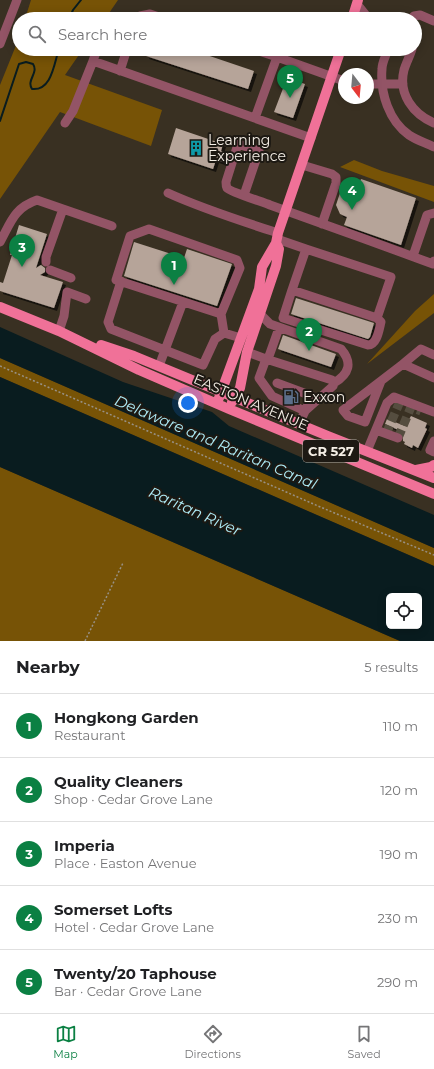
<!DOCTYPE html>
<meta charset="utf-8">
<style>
:root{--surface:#fff;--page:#f6f6f6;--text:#202124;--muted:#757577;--line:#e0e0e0;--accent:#0b8043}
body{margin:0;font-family:Montserrat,sans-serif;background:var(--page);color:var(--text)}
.controls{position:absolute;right:12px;bottom:12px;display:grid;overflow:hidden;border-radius:6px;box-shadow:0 2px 10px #0003}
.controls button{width:36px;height:36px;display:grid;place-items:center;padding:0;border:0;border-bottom:1px solid var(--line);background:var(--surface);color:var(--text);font:20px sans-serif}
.compass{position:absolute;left:338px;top:68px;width:36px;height:36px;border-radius:50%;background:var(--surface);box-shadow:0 2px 10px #0003;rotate:164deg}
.you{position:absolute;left:188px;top:403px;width:14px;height:14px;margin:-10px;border:3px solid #fff;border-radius:50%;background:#1a73e8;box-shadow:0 0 0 6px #1a73e833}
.badge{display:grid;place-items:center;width:26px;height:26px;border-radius:50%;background:var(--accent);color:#fff;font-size:13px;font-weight:700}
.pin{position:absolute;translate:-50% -33px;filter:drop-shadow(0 1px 2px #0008)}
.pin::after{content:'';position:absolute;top:21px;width:14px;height:12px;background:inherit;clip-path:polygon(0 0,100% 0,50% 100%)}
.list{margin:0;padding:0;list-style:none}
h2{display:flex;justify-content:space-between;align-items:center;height:52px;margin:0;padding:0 16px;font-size:17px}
h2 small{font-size:13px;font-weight:400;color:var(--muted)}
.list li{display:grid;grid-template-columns:26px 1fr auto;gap:12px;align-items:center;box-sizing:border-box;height:64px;padding:0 16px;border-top:1px solid var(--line)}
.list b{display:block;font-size:15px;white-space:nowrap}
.list p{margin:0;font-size:13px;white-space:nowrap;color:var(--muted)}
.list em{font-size:13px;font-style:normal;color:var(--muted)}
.icon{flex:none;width:22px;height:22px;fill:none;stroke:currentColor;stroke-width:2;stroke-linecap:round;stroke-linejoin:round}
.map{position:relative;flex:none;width:434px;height:641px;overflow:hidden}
.search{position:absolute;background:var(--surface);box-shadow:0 2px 10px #0003;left:12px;right:12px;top:12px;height:44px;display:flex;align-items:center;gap:10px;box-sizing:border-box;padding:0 14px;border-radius:22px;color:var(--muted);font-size:15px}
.sheet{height:372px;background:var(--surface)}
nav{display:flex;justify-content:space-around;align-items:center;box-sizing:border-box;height:56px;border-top:1px solid var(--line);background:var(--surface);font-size:11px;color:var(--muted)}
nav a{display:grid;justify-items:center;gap:2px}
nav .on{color:var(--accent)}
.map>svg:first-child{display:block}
.green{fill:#775306}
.water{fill:#091c1f;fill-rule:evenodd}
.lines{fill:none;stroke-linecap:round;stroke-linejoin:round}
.stream{stroke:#091c1f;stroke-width:2}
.building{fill:#b6a499;filter:url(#shadow)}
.minor-tunnel{stroke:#554d3f;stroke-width:9;stroke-dasharray:9 4.5;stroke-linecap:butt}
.path{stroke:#989186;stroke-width:1.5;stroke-dasharray:2 2;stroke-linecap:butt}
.minor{stroke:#935466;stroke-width:9}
.major{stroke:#f07198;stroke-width:10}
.labels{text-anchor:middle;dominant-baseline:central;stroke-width:4;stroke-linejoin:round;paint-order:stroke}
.shield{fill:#1d1913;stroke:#b4afa7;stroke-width:1}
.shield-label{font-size:13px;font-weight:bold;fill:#f5efe6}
.poi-label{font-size:14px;fill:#f5efe6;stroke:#1d1913;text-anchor:start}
.street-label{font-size:14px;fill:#f5efe6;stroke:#1d1913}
.water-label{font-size:15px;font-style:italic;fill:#aeecf7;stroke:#1d1913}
</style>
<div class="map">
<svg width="434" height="641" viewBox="0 0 434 641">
<defs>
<filter id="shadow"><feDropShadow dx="3" dy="3" stdDeviation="0" flood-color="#0009"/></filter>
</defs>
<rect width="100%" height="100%" fill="#393022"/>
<path class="green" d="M31,0H118L105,19H25Z
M19,38V49H83L65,75L162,110L151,146L60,112L0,199V85Z
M354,160L382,171L434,186V202L340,167Z
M434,294V313L367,364L415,311Z
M0,358L434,548V566L0,377Z
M0,467L400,641H0Z"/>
<path class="water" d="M0,327L123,382L212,412L229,426L434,515V548L0,358Z
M0,377L434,566V641H400L0,467ZM389,596H419V626H389Z"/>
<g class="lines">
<path class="stream" d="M69,19L73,10L81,0
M0,121L19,64L26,62L33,64C39,73 26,80 32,89C52,91 54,63 59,49"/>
</g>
<path class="building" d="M148,49H189L254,71L248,89L146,56Z
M287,78L305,84L293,118L274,112Z
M176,128L223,144L221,151L225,153L222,162L216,160L213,169L168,154Z
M361,179L416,198L401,245L344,225L347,217L340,214L336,205L342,187L352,184L358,186Z
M19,225L47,234L36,268L41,265L45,268V272L40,275L63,282L54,308L0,291V282L3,283L12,255H10Z
M134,242L184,258L187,249L232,264L217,306L124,276Z
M296,298L374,323L370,337L368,339L291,314Z
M283,335L336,354L331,367L278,349Z
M287,393L297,397L295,400L285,396Z
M411,416L427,423L425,428L427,429L418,448L413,445L412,448L404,444L405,442L403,441V432L385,424L387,419L405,426Z"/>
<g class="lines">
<path class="minor-tunnel" d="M386,434L401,399
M398,438L411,407L421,411"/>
<path class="path" d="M0,366L318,506L434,555
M85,641L123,563"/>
<path class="minor" d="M357,4L369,19
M138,19L140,16L150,14L165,19
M411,19L414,16L420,15L434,21
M0,44L17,0
M253,49L277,57L255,118
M388,49C386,56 382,62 382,69C380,93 389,121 409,135C416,140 426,143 434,147
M412,49C410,56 406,63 404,70C398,94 413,114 434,123
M277,57L344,81
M93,61L97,49
M120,71L127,49
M368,84H403
M65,123L73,111L93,61L311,138
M302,165L332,174L336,177V183L322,224
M168,193C203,209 241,221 278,233
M244,195L259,151L238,144L226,182C226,184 226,186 227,188C230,192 263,202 270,205C324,224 379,244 433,264L434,261
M277,239L306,249L292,290L377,318L391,277L306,249
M0,242C11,222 14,208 37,200L112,226
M413,256L427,215L434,213
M46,262V257L63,209
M50,270L71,278
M121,281L108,322L111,329L203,365L215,339L224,333
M292,290L283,318L368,345C377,345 379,330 381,322L377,318
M221,314L240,268L237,260L149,229L130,236L116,280L221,314L224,333L241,338
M260,314L270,324L341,349C353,363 349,374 334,383
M59,331L64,316L67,292L86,299
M247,352L266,359
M434,355L421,349L403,364L434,378
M266,359L332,380L334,383L333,386L305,411L272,396L259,378Z
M268,359L279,328
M159,366L183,302
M381,381L365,422L348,416L343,410L403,364
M277,383L312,396L299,424
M376,430L398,438
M434,441L430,450L434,452
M367,451L387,403L394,397L434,412"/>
<path class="major" d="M352,19L358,0
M0,307L59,331L139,370L229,409L434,494
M101,345L134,356L328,436L434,478
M219,398L259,289L262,267L276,243L278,233L341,49
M232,402L240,388L247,352L276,266L279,249L276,243
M416,470L431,467L434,465"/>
</g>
<defs>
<symbol id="building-bare" viewBox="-9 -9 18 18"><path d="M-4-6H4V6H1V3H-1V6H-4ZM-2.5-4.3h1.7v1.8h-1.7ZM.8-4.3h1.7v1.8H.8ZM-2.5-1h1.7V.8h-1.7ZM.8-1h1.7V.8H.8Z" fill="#0f9aa8" stroke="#1d1913" stroke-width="2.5" paint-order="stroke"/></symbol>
<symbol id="fuel-bare" viewBox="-9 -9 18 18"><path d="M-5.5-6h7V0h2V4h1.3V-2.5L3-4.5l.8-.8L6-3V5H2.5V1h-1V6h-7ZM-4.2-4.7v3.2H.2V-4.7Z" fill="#5c6f8a" stroke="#1d1913" stroke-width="2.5" paint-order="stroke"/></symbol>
</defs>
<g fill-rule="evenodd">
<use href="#building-bare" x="185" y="137" width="22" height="22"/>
<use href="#fuel-bare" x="280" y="386" width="22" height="22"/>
</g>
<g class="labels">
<rect class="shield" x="303" y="440" width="56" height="22" rx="3"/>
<g class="shield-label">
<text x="331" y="451">CR 527</text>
</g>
<g class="poi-label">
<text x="208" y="140">Learning<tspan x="208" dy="16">Experience</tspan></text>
<text x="303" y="397">Exxon</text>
</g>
<g class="street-label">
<text transform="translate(251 402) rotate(23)">EASTON AVENUE</text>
</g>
<g class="water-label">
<text transform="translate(216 442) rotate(23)">Delaware and Raritan Canal</text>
<text transform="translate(195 511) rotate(24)">Raritan River</text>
</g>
</g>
</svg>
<div class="controls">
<button><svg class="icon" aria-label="locate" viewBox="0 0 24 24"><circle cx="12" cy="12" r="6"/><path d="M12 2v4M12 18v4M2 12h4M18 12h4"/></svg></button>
</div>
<svg class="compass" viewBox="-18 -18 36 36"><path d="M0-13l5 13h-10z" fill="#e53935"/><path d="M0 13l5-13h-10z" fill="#757577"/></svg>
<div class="you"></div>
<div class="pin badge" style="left:174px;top:285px">1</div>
<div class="pin badge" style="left:309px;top:351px">2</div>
<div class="pin badge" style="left:22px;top:267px">3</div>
<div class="pin badge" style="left:352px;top:210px">4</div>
<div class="pin badge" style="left:290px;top:98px">5</div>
<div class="search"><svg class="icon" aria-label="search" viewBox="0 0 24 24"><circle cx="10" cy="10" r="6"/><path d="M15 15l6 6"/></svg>Search here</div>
</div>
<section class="sheet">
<h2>Nearby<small>5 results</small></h2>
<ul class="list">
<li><span class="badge">1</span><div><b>Hongkong Garden</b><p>Restaurant</p></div><em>110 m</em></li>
<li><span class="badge">2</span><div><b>Quality Cleaners</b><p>Shop · Cedar Grove Lane</p></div><em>120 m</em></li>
<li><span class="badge">3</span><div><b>Imperia</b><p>Place · Easton Avenue</p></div><em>190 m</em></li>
<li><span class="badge">4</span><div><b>Somerset Lofts</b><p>Hotel · Cedar Grove Lane</p></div><em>230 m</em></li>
<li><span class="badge">5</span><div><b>Twenty/20 Taphouse</b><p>Bar · Cedar Grove Lane</p></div><em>290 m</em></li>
</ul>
</section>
<nav>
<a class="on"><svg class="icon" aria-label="map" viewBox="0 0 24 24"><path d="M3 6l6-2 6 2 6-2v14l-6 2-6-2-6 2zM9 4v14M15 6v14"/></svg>Map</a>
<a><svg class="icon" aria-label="directions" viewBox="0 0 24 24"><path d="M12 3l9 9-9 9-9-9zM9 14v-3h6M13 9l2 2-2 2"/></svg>Directions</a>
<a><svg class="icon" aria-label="saved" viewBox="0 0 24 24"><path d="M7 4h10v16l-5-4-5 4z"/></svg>Saved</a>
</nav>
